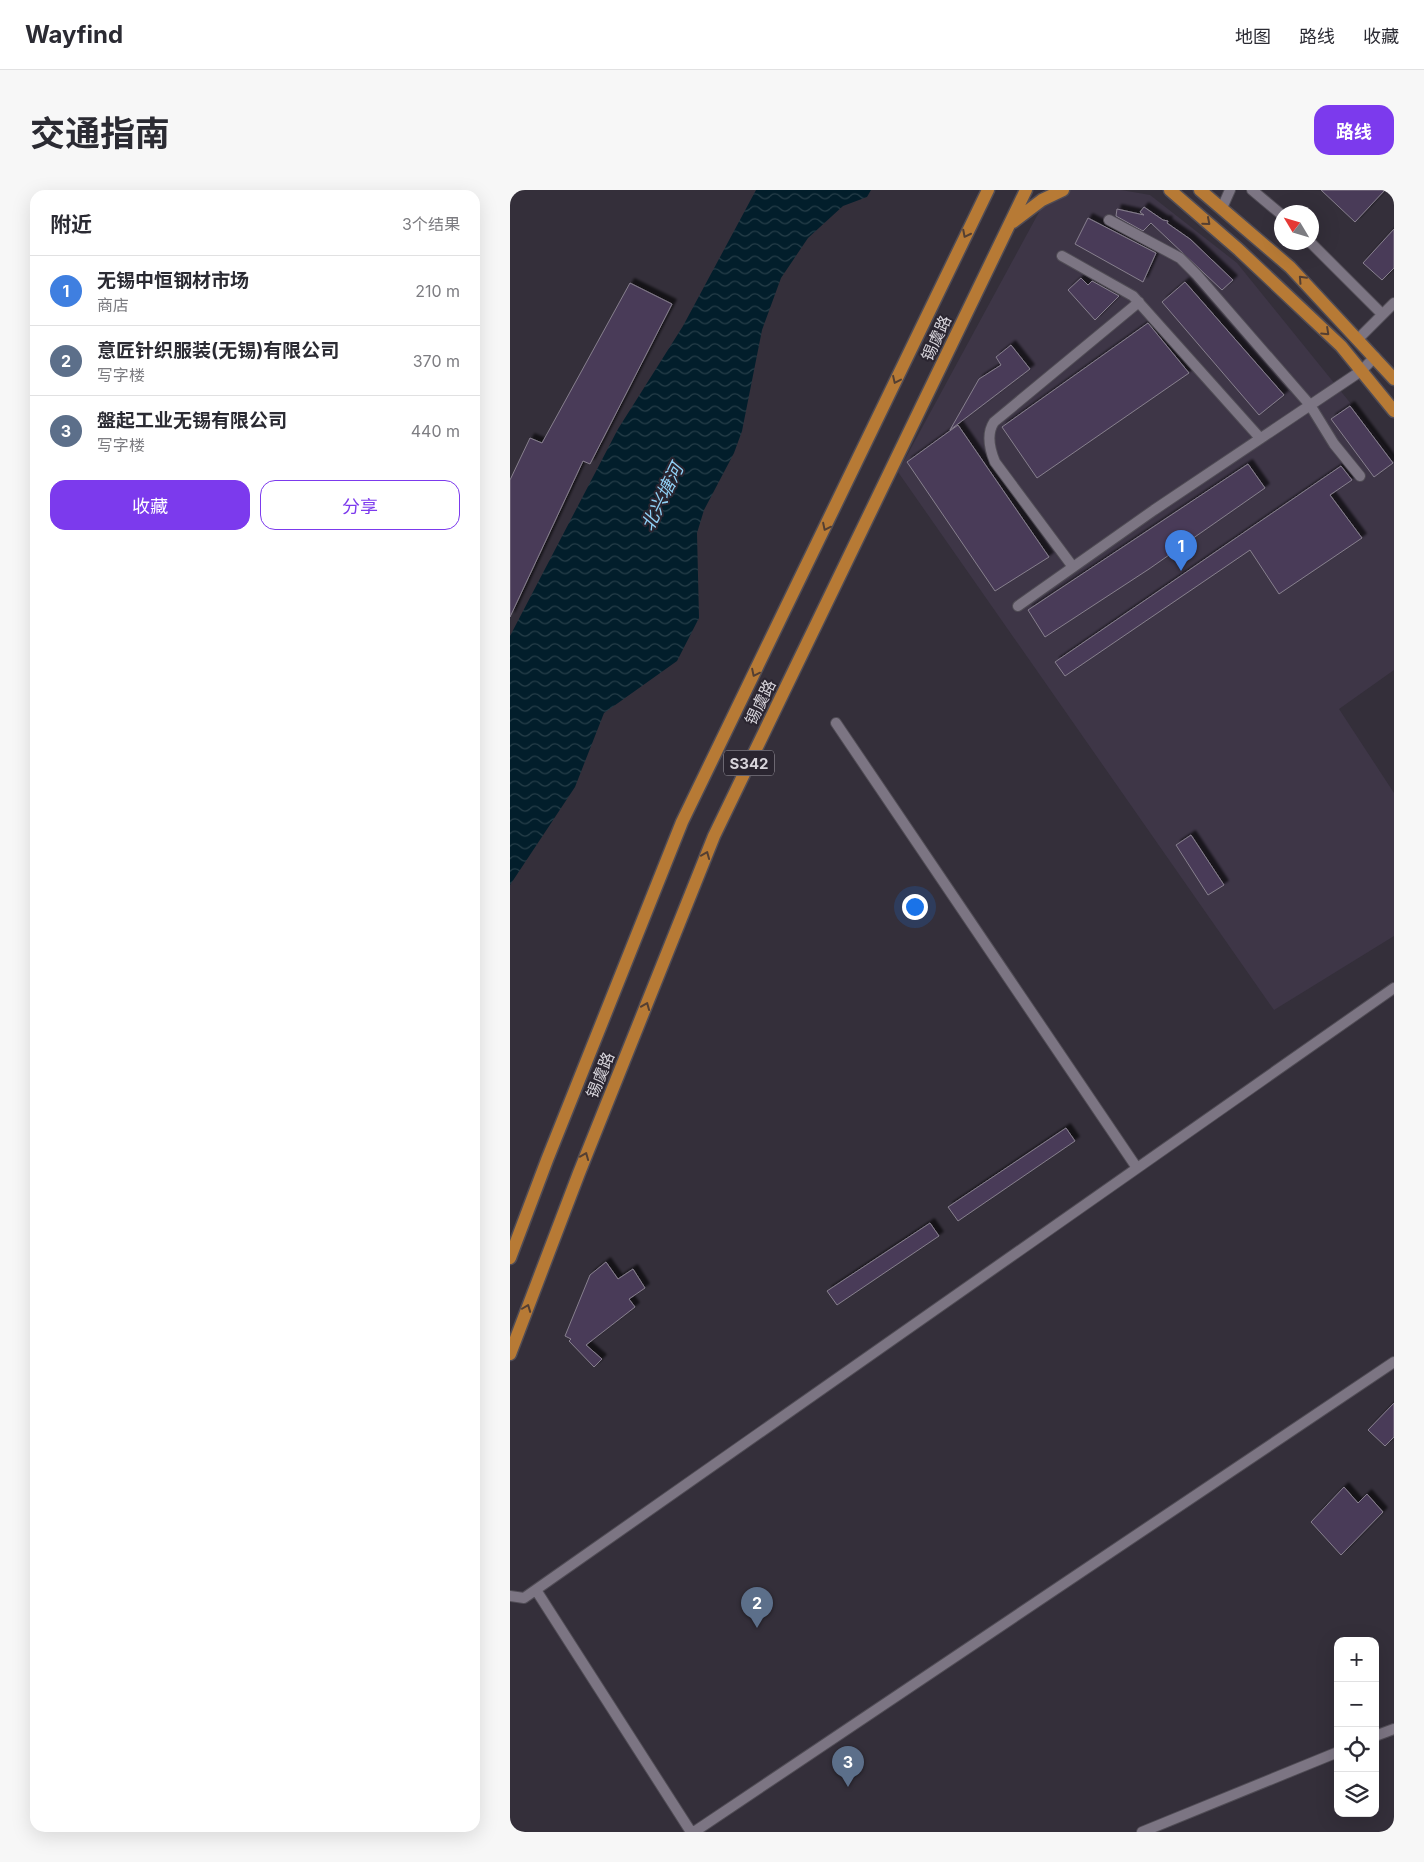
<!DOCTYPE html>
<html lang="zh">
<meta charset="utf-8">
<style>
:root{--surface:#fff;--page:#f7f7f7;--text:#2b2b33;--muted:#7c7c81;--line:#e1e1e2;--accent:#7c3aed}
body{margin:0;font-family:Inter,"Noto Sans SC",sans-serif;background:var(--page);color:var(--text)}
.controls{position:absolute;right:15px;bottom:15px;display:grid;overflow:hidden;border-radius:10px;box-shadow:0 5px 20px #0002}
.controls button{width:45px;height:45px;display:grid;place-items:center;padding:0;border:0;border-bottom:1px solid var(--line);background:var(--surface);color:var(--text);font:25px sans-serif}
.compass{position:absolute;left:764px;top:15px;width:45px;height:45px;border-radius:50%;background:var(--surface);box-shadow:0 5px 20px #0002;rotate:308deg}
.you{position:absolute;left:404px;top:716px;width:18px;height:18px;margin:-12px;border:4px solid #fff;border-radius:50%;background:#1a73e8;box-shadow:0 0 0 8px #1a73e833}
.badge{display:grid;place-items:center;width:32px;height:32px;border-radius:50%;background:var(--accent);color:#fff;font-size:16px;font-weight:700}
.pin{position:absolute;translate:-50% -41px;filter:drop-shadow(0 1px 2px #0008)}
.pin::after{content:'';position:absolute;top:26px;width:18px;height:15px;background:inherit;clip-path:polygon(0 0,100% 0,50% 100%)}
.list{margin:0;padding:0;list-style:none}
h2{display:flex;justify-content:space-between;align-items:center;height:65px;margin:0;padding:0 20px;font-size:21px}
h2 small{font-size:16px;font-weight:400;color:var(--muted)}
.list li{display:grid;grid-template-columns:32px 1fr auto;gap:15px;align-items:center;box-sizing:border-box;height:70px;padding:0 20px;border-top:1px solid var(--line)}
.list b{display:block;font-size:19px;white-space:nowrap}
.list p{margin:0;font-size:16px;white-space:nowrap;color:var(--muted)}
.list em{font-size:16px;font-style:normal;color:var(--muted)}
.actions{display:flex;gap:10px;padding:15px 20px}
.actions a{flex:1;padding:11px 0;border:1px solid var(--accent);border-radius:15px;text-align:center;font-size:18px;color:var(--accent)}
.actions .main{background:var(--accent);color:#fff}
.icon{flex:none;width:28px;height:28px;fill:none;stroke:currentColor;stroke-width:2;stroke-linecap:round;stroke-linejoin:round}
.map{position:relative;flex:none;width:884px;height:1642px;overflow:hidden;border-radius:15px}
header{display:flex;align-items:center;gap:30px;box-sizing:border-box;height:70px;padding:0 25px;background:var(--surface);border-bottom:1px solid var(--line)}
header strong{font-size:24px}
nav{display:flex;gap:28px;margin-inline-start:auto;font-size:18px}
.intro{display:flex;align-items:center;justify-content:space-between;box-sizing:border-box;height:120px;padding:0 30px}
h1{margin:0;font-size:35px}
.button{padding:12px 22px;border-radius:15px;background:var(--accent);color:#fff;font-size:18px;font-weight:700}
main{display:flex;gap:30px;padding:0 30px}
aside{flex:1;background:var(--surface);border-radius:15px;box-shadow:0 5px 20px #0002}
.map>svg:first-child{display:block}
.built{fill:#3e3647}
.water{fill:url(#water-waves)}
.building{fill:#4a3b59;stroke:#87808e;filter:url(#shadow)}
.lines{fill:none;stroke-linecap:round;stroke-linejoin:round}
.street-casing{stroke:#504c55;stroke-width:12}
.primary-casing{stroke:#504c55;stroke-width:15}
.street{stroke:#7c7583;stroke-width:10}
.primary{stroke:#b77a35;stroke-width:12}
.oneway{stroke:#543f32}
.labels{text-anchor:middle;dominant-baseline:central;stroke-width:4;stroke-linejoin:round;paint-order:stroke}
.shield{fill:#2a2530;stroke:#a3a0a8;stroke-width:1}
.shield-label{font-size:15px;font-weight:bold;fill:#d7d4db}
.street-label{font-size:16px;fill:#d7d4db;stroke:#2a2530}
.water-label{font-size:18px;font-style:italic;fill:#90d1f6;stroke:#2a2530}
</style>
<header>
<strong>Wayfind</strong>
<nav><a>地图</a><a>路线</a><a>收藏</a></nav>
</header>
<div class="intro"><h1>交通指南</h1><a class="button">路线</a></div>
<main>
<aside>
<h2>附近<small>3个结果</small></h2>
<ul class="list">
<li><span class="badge" style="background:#3f7fe0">1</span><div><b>无锡中恒钢材市场</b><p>商店</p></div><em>210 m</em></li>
<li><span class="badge" style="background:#5c6f8a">2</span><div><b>意匠针织服装(无锡)有限公司</b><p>写字楼</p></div><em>370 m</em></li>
<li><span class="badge" style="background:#5c6f8a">3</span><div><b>盤起工业无锡有限公司</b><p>写字楼</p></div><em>440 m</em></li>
</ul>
<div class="actions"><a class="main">收藏</a><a>分享</a></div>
</aside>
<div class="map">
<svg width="884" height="1642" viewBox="0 0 884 1642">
<defs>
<pattern id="water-waves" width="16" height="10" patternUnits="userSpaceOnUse" patternTransform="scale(1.25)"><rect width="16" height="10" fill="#021e2b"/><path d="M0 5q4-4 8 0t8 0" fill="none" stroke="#263e49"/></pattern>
<filter id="shadow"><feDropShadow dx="4.5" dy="-4.5" stdDeviation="1" flood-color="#0009"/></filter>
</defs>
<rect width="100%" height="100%" fill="#342f3a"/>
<path class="built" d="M541,0H611L640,5L727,73L884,267V480L829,519L884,603V746L764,820L388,282Z"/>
<path class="water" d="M246,0H361L357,7L333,16L298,48L271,88L252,140L232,241L224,263L194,320L187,343L189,428L167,471L94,523L65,597L0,695V446L108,239L173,136Z"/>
<path class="building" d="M811,0H875L845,32Z
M634,17L653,30L658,31L657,33L680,49L723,90L712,100L641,33L633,41L606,26L607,19L634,25L630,22Z
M578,28L646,63L633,92L565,54Z
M884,39V78L872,90L853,73Z
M571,88L578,95L582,91L609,106L585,130L558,100Z
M675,92L774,205L749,225L652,112Z
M120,93L162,114L80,274L73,271L0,427V290L20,248L32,253Z
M638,133L679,183L527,288L492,237Z
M501,155L520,179L440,240L469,189L491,175L486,167Z
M840,216L883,273L864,287L821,229Z
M448,235L539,367L485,401L397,272Z
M738,274L755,298L639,379L535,447L518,420Z
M831,276L842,290L820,305L852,348L769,404L740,360L555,486L545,472Z
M681,645L714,695L698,705L666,655Z
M556,938L565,951L448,1031L438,1017Z
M420,1033L429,1046L327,1115L317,1101Z
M96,1072L108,1089L123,1079L135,1098L119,1109L125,1117L76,1155L92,1169L84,1177L59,1151L61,1149L55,1146L80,1085Z
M884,1213V1247L875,1256L858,1240Z
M834,1297L848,1313L857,1304L873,1322L831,1365L801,1332Z"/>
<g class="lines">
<defs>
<path id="street" d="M742,0L772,25
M712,18L720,0
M599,30L670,68L687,85L800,215L824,254L850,286
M800,52L872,124
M552,66L623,106L750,248
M848,149L884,113
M563,377L485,272C480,260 476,244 484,232L629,112
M508,416L644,320L851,181L865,167
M326,533L627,978
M26,1400L181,1642
M0,1406L14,1408L884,798
M865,1546L884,1539
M184,1642L884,1172
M632,1642L828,1562"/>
<path id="primary" d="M660,0L728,59L831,156L884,221
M690,0L780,77L884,189
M503,32L532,10L553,0
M0,1068L37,970L172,632L478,0
M0,1164L69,983L204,646L516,0"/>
</defs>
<use href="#street" class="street-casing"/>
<use href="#primary" class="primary-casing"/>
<use href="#street" class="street"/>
<use href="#primary" class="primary"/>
</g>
<defs><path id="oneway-chevron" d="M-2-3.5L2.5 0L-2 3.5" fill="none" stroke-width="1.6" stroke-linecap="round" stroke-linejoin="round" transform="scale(1.25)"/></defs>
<g class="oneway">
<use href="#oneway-chevron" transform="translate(697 32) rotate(41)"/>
<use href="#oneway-chevron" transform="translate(456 44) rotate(117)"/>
<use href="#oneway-chevron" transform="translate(792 89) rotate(-133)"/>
<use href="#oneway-chevron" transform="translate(816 142) rotate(43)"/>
<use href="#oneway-chevron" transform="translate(386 190) rotate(115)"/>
<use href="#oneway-chevron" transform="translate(316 337) rotate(116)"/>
<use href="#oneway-chevron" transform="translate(245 483) rotate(116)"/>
<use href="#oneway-chevron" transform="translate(196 665) rotate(-68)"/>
<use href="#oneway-chevron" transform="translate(136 816) rotate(-68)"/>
<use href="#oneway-chevron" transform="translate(75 966) rotate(-68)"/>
<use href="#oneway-chevron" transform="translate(17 1118) rotate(-69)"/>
</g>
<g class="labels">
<rect class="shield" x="214" y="560.5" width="50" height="25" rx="4"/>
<g class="shield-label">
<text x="239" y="573">S342</text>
</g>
<g class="street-label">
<text transform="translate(426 148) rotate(-65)">锡虞路</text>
<text transform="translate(250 512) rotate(-64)">锡虞路</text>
<text transform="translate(90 885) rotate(-68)">锡虞路</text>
</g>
<g class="water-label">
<text transform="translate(152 307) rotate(-64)">北兴塘河</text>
</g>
</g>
</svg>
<div class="controls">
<button>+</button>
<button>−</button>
<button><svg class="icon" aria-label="locate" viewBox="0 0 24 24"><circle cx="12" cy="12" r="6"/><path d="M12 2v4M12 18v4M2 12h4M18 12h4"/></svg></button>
<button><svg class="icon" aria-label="layers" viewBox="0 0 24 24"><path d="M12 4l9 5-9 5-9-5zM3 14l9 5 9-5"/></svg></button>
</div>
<svg class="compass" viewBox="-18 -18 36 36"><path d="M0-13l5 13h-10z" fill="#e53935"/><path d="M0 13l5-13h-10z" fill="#7c7c81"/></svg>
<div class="you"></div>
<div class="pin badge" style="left:671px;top:381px;background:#3f7fe0">1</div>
<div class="pin badge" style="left:247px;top:1438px;background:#5c6f8a">2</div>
<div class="pin badge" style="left:338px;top:1597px;background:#5c6f8a">3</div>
</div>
</main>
